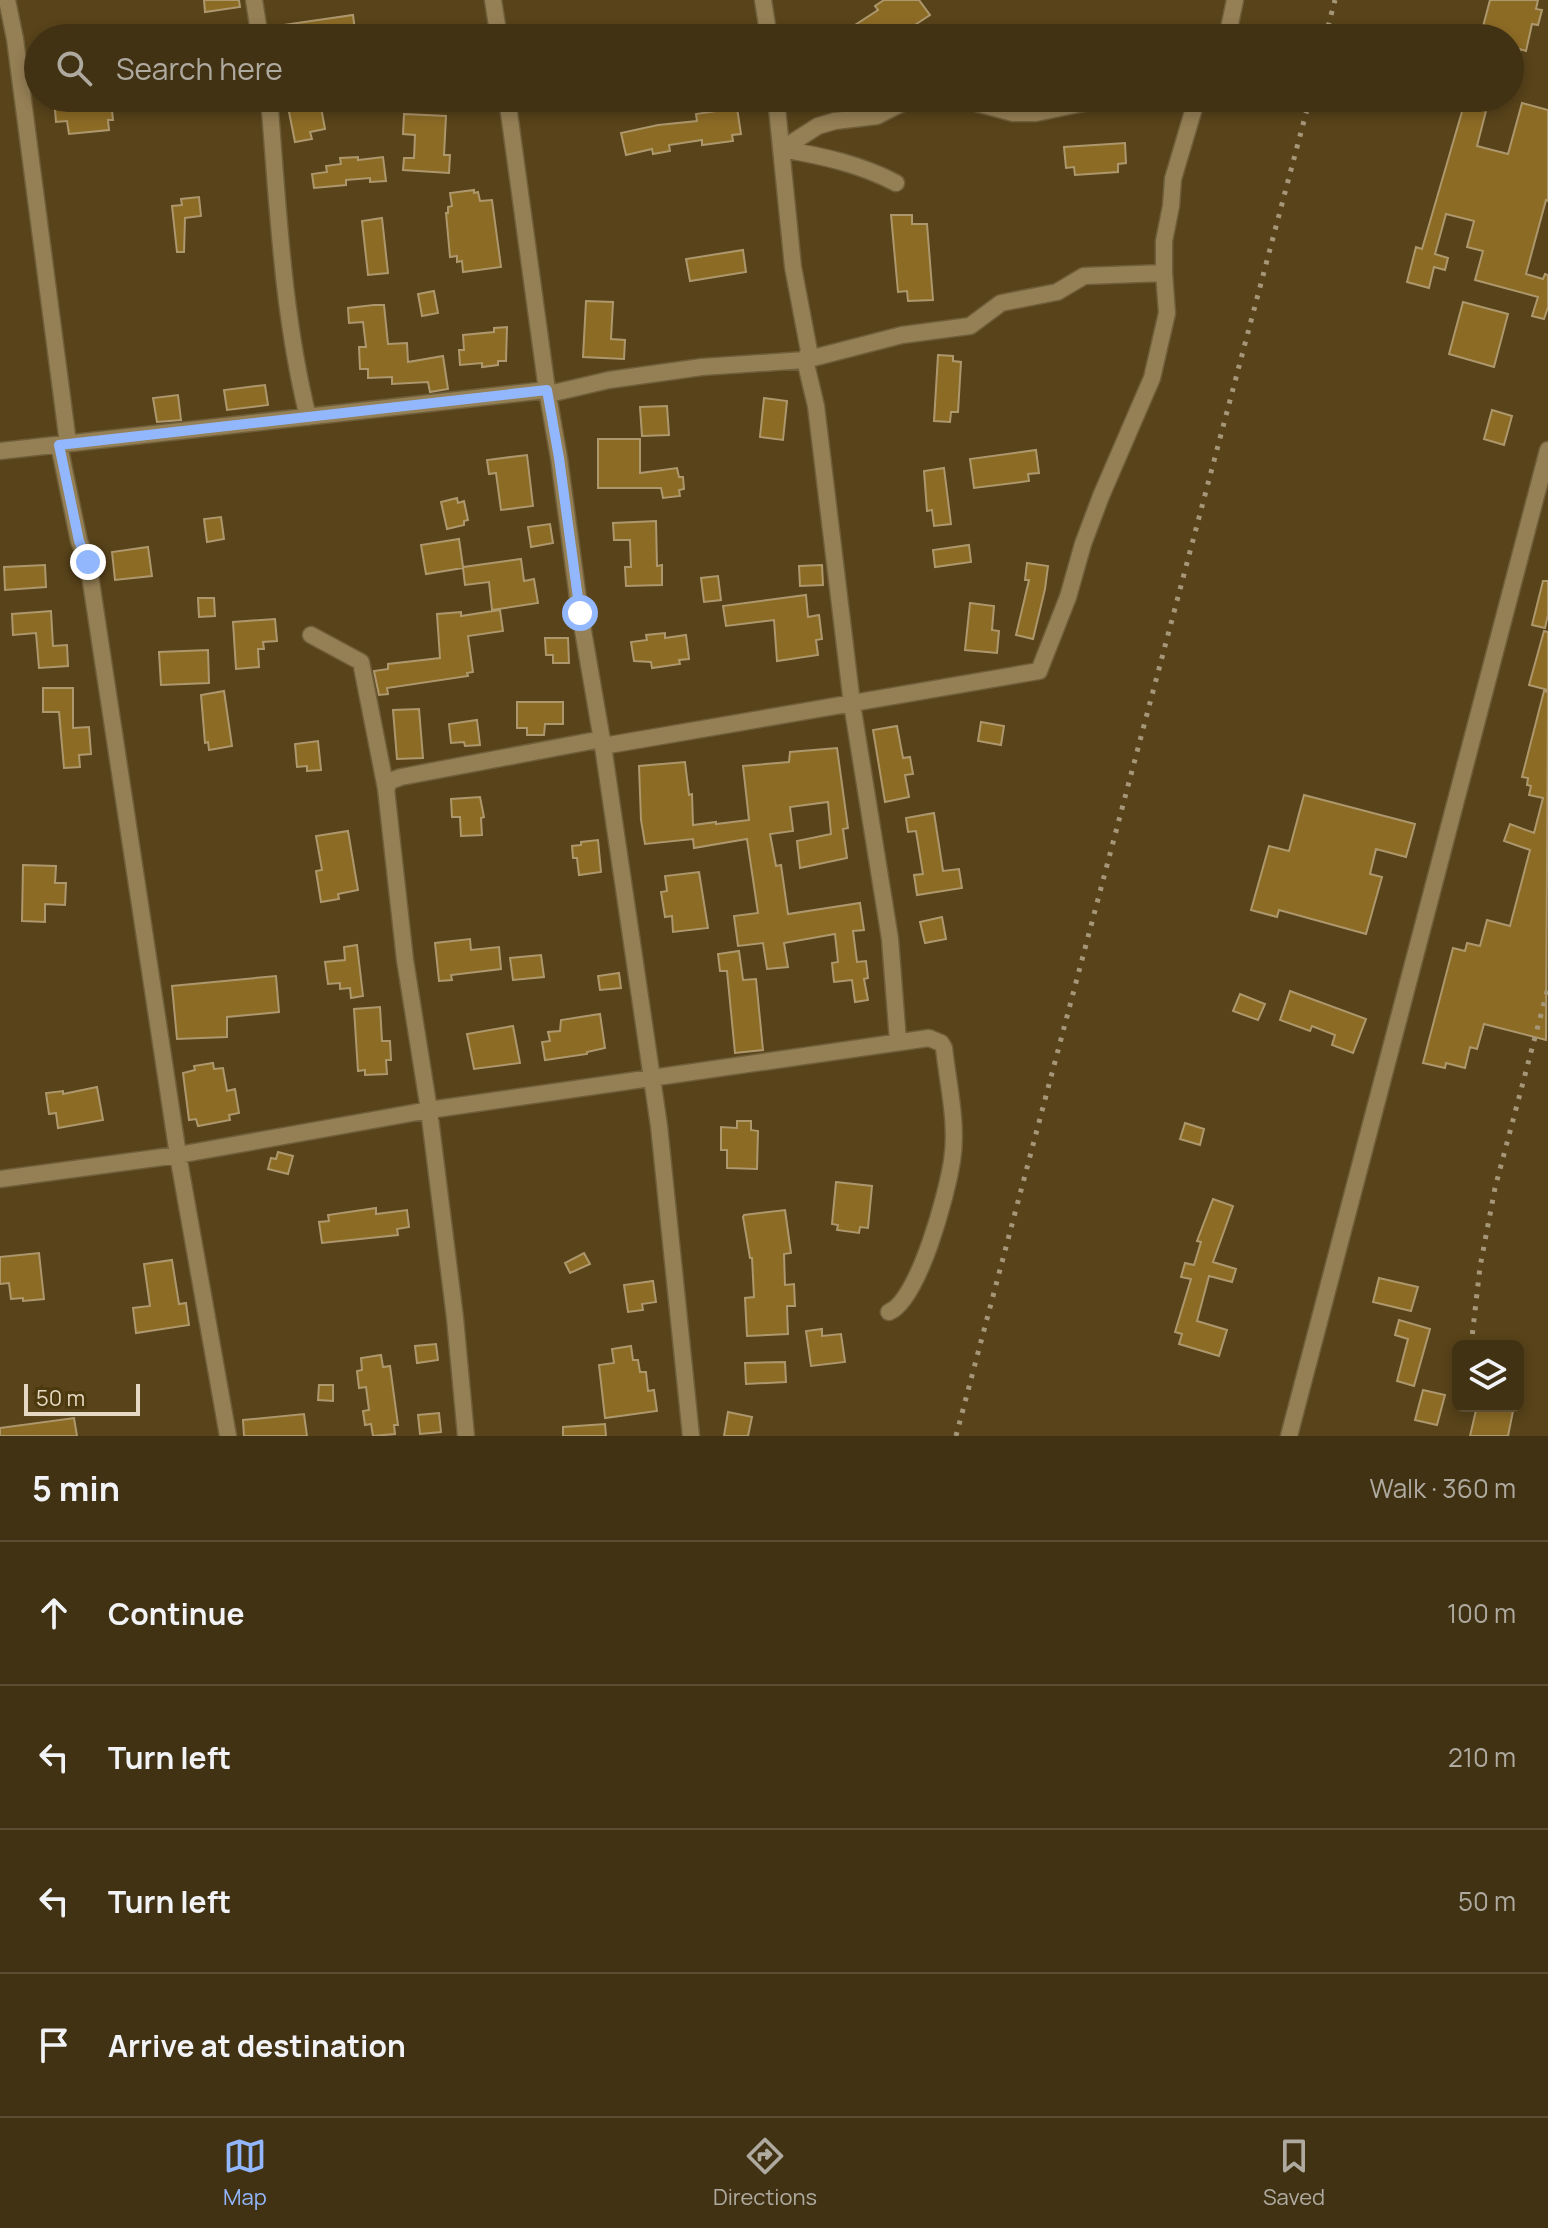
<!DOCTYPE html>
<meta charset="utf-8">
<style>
:root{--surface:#423214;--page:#493a1d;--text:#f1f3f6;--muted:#aeaaa0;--line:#5a4d34;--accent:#92b7fd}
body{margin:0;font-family:Manrope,sans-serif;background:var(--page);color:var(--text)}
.controls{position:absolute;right:24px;bottom:24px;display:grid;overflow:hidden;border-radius:12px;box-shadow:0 4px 12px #0003}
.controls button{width:72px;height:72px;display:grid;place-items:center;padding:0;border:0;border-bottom:2px solid var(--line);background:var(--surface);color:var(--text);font:40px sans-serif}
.scale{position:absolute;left:24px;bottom:20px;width:116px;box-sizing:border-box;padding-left:8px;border:4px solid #e5d9c3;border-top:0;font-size:22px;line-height:28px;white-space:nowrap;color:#e5d9c3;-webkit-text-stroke:6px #4d390e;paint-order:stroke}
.stop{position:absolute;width:24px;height:24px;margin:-18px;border:6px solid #92b7fd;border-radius:50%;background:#fff}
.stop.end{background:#92b7fd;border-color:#fff;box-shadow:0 2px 8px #0008}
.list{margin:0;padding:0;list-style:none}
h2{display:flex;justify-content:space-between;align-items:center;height:104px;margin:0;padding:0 32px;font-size:34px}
h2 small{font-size:26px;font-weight:400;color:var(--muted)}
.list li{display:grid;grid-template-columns:52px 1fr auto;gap:24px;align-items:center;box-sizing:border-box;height:144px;padding:0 32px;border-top:2px solid var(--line)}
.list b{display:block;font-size:30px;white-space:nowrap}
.list em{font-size:26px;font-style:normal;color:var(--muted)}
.icon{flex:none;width:44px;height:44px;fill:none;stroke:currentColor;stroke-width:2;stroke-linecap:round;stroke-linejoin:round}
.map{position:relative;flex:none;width:1548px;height:1436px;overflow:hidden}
.search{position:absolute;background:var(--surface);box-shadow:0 4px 12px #0003;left:24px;right:24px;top:24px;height:88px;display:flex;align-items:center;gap:20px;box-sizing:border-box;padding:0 28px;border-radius:44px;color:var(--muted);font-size:30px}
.sheet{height:680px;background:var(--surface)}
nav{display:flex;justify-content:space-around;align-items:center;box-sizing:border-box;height:112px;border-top:2px solid var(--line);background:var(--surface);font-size:22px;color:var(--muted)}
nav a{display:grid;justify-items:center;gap:4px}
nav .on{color:var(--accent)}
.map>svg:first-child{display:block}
.building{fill:#8c6b25;stroke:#ad976c;stroke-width:2}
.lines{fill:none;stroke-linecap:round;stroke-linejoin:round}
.street-casing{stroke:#6f5e3a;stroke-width:19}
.street{stroke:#957f55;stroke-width:16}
.rail{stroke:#a79779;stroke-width:5;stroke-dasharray:4 8;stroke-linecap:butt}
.route{stroke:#92b7fd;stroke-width:10}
</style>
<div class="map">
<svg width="1548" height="1436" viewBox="0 0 1548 1436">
<rect width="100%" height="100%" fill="#58431a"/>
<path class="building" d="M204,0H239L240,7L205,12Z
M884,0H919L930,15L895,38H835L878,10L875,6Z
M1490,0H1538L1536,9L1542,10L1538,25L1532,24L1526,51L1520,49L1516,72L1510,71V38H1480Z
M353,15L356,38H285L283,25Z
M54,98H99L100,102L111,101L113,120H108L109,130L69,134L67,121L56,122Z
M1466,98H1485L1482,110L1486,111L1477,146L1508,154L1522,103L1548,110V201L1546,200L1526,274L1543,279L1545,274L1548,275V307L1544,319L1532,316L1538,297L1475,280L1483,251L1467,247L1474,221L1446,214L1435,254L1448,258L1445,270L1434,267L1429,288L1407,282L1416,247L1422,249Z
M320,102L325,129L310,132L312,139L295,142L288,107Z
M737,108L741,134L732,135L733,141L702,145V140L669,145L670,151L653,154L652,149L626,155L621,133L658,125L697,121L696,114Z
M404,114L446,116L444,155H450L449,173L403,170L404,158H414L415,135L403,134Z
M1125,143L1126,163L1118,164V172L1075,175L1074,167L1066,168L1064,147Z
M358,157V160L383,157L386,181L370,182V178L346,180V185L314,188L312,174L327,172L326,166L341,164L340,158Z
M474,190V193L478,192L480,201L492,200L501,267L463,272L462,261L457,262V256L450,257L446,213H448V207L452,206L450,193Z
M199,197L201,216L185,218L184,252H177L172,206L182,205L181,199Z
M891,215H912V224H927L933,300L908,301L907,291L898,292Z
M382,218L388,273L368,275L362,221Z
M743,250L746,272L690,281L686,259Z
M434,291L438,313L422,316L418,294Z
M586,301L613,302L611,339L625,340L624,359L583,357Z
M1463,302L1508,314L1494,367L1449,354Z
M374,305H384L388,344L407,343L408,362L443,356L448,389L430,392L428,382L392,384V377L368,378V369H360L359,347H366L363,322L349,323L348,308Z
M507,327L506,361H498V365L482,367V363L460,365L459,350H464L463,335L494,332V328Z
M938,355L953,356V361L961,362L958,412H951L950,422L934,421Z
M265,385L268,405L227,410L224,390Z
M178,395L181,420L157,422L153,398Z
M764,398L787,401L783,440L760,437Z
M667,406L669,435L642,436L640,407Z
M1492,410L1512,416L1504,445L1484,439Z
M598,439H640V473L677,468L679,477H683L684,489L679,490L680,496L663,498L661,488H598Z
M1036,450L1039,473L1028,474L1029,481L974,488L970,459Z
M527,455L533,506L501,510L496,473L489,474L487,460Z
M944,468L951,524L934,526L932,510L927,511L924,471Z
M457,498L458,503L464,501L468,520L464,521V525L447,529L441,502Z
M221,517L224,539L207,542L204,519Z
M656,521L657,566L662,565V585L626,586L625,567H631L630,540H614L613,523Z
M550,524L553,543L531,547L528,527Z
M459,539L463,567L521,559L524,581L534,579L538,603L492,610L489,582L465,585L463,568L426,574L421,545Z
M969,545L971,562L935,567L933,550Z
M148,547L152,576L115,580L112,552Z
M1027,563L1048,566L1045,589L1033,639L1016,635L1029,580H1025Z
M45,565L46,587L5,590L4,567Z
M822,565L823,585L800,586L799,566Z
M718,576L721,600L704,602L701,578Z
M1543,581H1548V615L1545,628L1532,625Z
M806,595L808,617L819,615L822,639L816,640L818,655L777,661L774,620L726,626L723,606Z
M198,598H214L215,616L199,617Z
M970,603L994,606L992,630L999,631L997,653L965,650Z
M500,610L503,631L468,636L473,672L467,673L468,676L387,688L388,694L379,695L374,671L388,669V664L440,658L437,614L461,612V616Z
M51,611L53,646L67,645L68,666L39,668L36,633L13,635L12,614Z
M275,619L277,641L263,642L264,649H258L259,667L236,669L233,622Z
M1544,631L1548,632V690L1529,685Z
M665,633V638L686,635L689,659L679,660L680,664L652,668L651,662L634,661L631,642L647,640L646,635Z
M545,638H568L569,663H553V655H546Z
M208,650L209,683L161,685L159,652Z
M43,688H73V728L89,727L91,754L79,755L80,767L64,768L59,712H43Z
M224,691L232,746L209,750L208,742L205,743L201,695Z
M1544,691L1548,692L1546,1040L1484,1024L1477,1049L1470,1047L1465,1068L1446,1063L1445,1068L1423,1063L1453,948L1465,951L1467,943L1480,946L1487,920L1510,926L1530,850L1504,841L1510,824L1534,833L1543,798L1529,795L1531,786L1527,785L1528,778L1522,777Z
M517,702H563V724H545L544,735H527V728H517Z
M419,709L423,758L397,759L393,710Z
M477,720L480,745L465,746L464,742L451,743L449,724Z
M981,722L1004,726L1001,745L978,741Z
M897,726L903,758L910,757L913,774L905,775L909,797L885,802L873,730Z
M318,741L321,770L307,771V766L297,767L295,744Z
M837,748L848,828L843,829L847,858L800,868L797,841L831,834L828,802L790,807L793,831L770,834L776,866L781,865L788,914L860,903L864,930L853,931L857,962L866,961L868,978L864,979L868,1000L855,1002L852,980L834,982L832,963L838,962L835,934L784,943L788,967L767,969L763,943L738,946L734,916L758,913L747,839L694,848L693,839L645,844L641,820L639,766L685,762L689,795L692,794L693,825L716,822V824L749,820L743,766L789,762L790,752Z
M1304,795L1415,824L1406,857L1376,849L1370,874L1382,877L1366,934L1279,910L1277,917L1251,910L1269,846L1289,851Z
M480,797L484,817L481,818L482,835L461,836L460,817H452L451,799Z
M934,813L943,871L959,869L962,888L917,895L914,875L923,874L916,831L908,832L906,818Z
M348,831L358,890L338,894L339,899L321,902L316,871L322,870L316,836Z
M598,840L601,872L579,875L577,858H573L572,846L581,845V842Z
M23,865L56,866L55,883H66L65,905L45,904V922L22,921Z
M699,872L708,928L673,932L672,916L665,917L661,892L667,891L665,876Z
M942,917L946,939L925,943L920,922Z
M470,939L471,950L499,947L501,969L451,975L452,980L439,981L435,943Z
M357,945L363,996L351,998L350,988L340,989V983L328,984L325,962L345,960L344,947Z
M739,951L743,980L756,979L763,1050L735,1053L727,971H720L718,954Z
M541,955L544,977L513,980L510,958Z
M619,973L621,988L600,990L598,976Z
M276,976L279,1012L227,1017V1037L177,1039L172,986Z
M1290,991L1366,1019L1353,1053L1332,1045L1335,1035L1312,1026L1310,1031L1280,1020Z
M1240,994L1265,1004L1258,1020L1233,1011Z
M380,1007L382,1041H390L391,1060H386L387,1074L365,1075V1070L358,1071L354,1009Z
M600,1014L605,1048L587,1052V1054L545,1060L542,1042L550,1041L548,1032L560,1031L561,1020Z
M513,1026L520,1063L474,1069L467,1034Z
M213,1063L214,1069L223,1068L227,1091L235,1089L239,1113L229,1115L230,1120L198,1126L196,1119L189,1120L183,1073L195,1070L194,1066Z
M97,1087L103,1120L58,1128L56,1113L49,1114L46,1093L63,1091V1094Z
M737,1121H751V1130L758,1131L757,1169L727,1168V1150H721V1127L737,1128Z
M1185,1123L1204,1129L1200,1145L1180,1139Z
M278,1152L293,1156L288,1174L268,1169L271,1158L276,1159Z
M836,1182L872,1186L868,1228L860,1227L859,1233L837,1230L838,1225L832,1224Z
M1213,1199L1233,1206L1213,1262L1236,1269L1232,1282L1209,1276L1197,1321L1227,1330L1219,1356L1179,1344L1182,1334L1175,1332L1191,1279L1181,1277L1185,1263L1194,1265L1201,1242L1197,1241Z
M376,1208V1214L407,1210L409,1227L397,1229L398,1235L322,1243L319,1222L329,1221L328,1215Z
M785,1210L791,1253L784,1254L785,1285L794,1284L795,1306H787L788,1334L747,1336L745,1298L754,1297L752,1258H750L743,1217L744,1215Z
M39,1253L44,1299L23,1301V1298L11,1299L9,1283L0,1284V1257Z
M584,1253L590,1264L570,1273L565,1263Z
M172,1260L179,1304L186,1303L189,1325L136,1333L133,1308L150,1306L144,1264Z
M1379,1278L1418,1287L1411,1311L1373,1302Z
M653,1281L656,1302L642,1304L643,1310L628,1312L624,1285Z
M1399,1320L1430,1329L1414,1386L1397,1381L1408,1339L1395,1335Z
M822,1329V1336L841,1334L845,1362L811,1366L806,1331Z
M436,1344L438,1360L417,1363L415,1346Z
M631,1346L633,1360H638L640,1372H646L648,1391L654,1390L657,1411L605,1418L599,1365L614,1363L612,1349Z
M381,1355L383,1367L390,1366L398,1425H394L395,1434L373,1436L371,1424L365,1425L363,1411L369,1410L366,1387L359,1388L357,1371L362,1370L361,1358Z
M785,1362L786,1382L746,1384L745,1363Z
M319,1385H333V1401L318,1400Z
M1423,1390L1445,1395L1437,1425L1415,1420Z
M1477,1406H1514L1508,1436H1470Z
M728,1412L752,1417L748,1436H724Z
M439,1413L441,1432L420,1434L418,1415Z
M304,1414L307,1436H244L243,1420Z
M74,1418L77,1436H0V1428Z
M605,1424L606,1436H563V1427Z"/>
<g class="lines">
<defs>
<path id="street" d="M7,0L15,39L68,443
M254,0L260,38
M493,0L499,38
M763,0L769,38
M1227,38L1235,0
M269,98C278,205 282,312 308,417
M507,98L547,390L559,458L580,613L603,746L659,1126L691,1436
M776,98L793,267L809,351L805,360L816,406L852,704L890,939L898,1041
M958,98L1013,113H1036L1107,98
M896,183C860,164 822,156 782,149L818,126L835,121L877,116L912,98
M549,394L609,380L702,367L805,360L902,335L970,326L1001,303L1057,292L1084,276L1164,273V241L1171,206L1173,179L1197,98
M59,445L79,541L88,562L178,1155L228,1436
M0,451L547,390
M311,635L361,662L386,789
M603,746L1039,671L1068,597L1083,544L1101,496L1152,378L1167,313L1164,273
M0,1179L178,1155L429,1110L929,1038L941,1043L944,1048C948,1084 958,1125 952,1161C947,1193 919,1300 889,1312
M466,1436L455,1318L429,1110L405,960L386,789L390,781L401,777L602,739
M1289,1436L1548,450"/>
</defs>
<use href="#street" class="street-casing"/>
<use href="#street" class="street"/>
<path class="rail" d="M1325,38L1335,0
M1471,1346L1480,1267L1495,1188L1548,988
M956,1436L1310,98"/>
</g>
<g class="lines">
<path class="route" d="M88,562L79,541L59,445L547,390L559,458L580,613"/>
</g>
</svg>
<div class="controls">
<button><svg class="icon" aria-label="layers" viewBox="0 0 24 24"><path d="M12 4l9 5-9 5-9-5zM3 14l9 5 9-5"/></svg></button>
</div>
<div class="scale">50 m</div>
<div class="stop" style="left:580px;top:613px"></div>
<div class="stop end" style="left:88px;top:562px"></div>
<div class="search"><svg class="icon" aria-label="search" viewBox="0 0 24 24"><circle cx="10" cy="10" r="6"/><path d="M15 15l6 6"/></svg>Search here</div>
</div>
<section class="sheet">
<h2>5 min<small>Walk · 360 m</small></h2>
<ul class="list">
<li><svg class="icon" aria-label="ahead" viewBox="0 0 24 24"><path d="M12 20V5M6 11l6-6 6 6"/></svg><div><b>Continue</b></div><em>100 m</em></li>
<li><svg class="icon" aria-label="left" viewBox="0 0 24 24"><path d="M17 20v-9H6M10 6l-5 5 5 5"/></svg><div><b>Turn left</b></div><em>210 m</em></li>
<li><svg class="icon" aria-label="left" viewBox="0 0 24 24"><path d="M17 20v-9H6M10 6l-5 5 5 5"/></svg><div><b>Turn left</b></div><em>50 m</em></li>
<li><svg class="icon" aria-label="arrive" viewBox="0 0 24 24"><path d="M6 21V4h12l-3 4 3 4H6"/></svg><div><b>Arrive at destination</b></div></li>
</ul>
</section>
<nav>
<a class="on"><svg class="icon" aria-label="map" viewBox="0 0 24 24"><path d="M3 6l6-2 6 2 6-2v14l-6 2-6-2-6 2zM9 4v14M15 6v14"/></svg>Map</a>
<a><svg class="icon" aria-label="directions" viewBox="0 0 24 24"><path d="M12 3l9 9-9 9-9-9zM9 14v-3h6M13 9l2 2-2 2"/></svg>Directions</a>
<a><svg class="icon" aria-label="saved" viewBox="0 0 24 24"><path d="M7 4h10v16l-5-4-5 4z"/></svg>Saved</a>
</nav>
